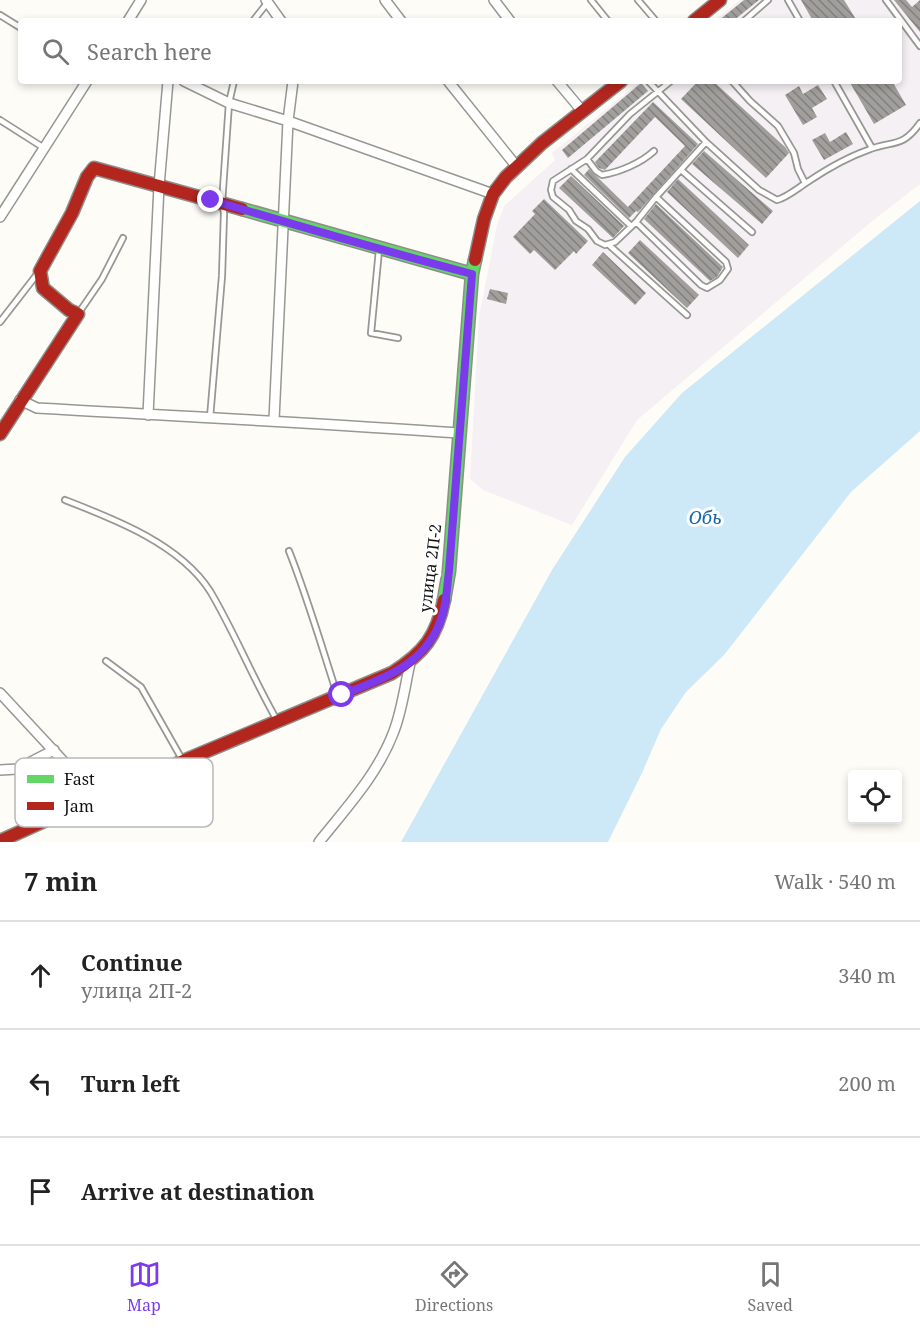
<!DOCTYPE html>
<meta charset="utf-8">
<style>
:root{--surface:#fff;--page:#f6f6f6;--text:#222;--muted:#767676;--line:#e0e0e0;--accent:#7c3aed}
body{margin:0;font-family:"Noto Serif",serif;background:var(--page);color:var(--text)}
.controls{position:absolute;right:18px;bottom:18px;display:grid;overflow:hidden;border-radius:6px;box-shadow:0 3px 9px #0003}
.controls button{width:54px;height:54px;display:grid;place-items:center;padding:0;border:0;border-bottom:2px solid var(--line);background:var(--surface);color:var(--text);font:30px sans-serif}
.stop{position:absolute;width:18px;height:18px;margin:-14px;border:4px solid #7c3aed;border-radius:50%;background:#fff}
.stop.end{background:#7c3aed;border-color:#fff;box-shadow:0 2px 6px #0008}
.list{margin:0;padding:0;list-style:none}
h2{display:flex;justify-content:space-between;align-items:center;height:78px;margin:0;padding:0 24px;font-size:26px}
h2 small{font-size:20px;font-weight:400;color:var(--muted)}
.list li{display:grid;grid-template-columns:39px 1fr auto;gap:18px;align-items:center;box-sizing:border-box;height:108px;padding:0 24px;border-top:2px solid var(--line)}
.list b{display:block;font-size:22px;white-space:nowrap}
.list p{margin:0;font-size:20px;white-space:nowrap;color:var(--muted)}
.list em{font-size:20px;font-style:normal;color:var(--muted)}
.icon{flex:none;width:33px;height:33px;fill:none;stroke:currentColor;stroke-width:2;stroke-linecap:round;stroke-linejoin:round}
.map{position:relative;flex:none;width:920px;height:842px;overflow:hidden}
.search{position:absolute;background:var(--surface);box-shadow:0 3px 9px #0003;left:18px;right:18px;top:18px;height:66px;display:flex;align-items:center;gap:15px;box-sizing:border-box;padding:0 21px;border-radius:6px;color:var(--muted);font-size:22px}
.sheet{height:402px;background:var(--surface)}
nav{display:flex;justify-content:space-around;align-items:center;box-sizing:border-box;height:84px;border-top:2px solid var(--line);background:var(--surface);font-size:16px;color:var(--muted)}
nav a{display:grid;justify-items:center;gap:3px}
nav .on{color:var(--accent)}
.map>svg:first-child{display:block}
.industrial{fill:#f5f0f3}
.water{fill:#cde8f7}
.building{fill:url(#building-back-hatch)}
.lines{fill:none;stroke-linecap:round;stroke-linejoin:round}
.lane-casing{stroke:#979795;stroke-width:8}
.street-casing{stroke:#979795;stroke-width:12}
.fast-casing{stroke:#8e8d8b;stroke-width:15}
.jam-casing{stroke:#8e8d8b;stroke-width:15}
.lane{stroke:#fffffe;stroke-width:4.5}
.street{stroke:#fffffe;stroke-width:9}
.fast{stroke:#63d668;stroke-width:12}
.jam{stroke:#b3261e;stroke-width:12}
.route{stroke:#7c3aed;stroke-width:8}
.labels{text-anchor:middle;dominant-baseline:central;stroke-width:6;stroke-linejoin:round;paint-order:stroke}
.street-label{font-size:16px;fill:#111;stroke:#fff}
.water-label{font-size:18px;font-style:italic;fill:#1768a6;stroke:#fff}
.key{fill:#fff;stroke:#b8b8b8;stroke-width:1.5}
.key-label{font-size:16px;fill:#111}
</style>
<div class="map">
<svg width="920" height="842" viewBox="0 0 920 842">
<defs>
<pattern id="building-back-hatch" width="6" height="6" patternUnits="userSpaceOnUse" patternTransform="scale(1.5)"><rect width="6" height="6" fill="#a19f9c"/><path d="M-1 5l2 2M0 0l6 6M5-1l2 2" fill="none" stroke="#82807e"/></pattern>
</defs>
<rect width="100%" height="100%" fill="#fdfcf7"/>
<path class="industrial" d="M740,0H920V184L871,222L637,420L572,525L483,490L470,479L479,317L497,225L504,206L555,160L552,153L641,81H899V21H714Z"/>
<path class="water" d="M920,201V431L851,492L724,655L686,692L661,729L642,773L608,842H401L552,570L625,457L682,393Z"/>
<path class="building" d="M744,0H759L733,21H718Z
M801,0H844L857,21H813Z
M894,0H906L912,7L920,0V32Z
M698,81H713L785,147L789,153L766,178L681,99Z
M849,81H892L906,105L874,124Z
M641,83L648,91L568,158L562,150Z
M818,85L827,99L812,108L817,117L803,125L785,95L799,86L803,94Z
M653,102L698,144L638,212L636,211L629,218L584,175L589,169L628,207L685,146L655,117L605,170L599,168L595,162Z
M846,132L853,144L824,160L812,140L825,133L830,142Z
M704,151L773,211L762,224L692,164Z
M571,176L624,226L613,238L559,188Z
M678,179L749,245L738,258L667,192Z
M544,199L588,241L576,254L574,251L555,270L534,250L530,254L513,237L535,214L532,211Z
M656,204L723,267L717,277L710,281L644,219Z
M640,240L699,295L687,308L628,253Z
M603,252L646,293L635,305L592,265Z
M490,289L508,293L506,304L487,299Z"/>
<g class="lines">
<defs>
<path id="lane" d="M591,0L608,21
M638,0L656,21
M788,0L800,21
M886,0L920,46
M0,15L21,28
M253,21L268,2
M744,21L768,0
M648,81L706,142L759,190L777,200C788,197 799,187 809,181C827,169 848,157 868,150C892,140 902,149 920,123
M671,81L630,114L587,159L553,181L551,190L553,197L569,210L576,221L588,229L597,241L605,245L615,242L636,222L701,285L707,288L720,280L728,269L726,262L656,197L706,142
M732,81L750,101L778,126L794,153L798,169L805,183
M834,81L872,148
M0,120L44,148
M587,159L596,171L602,175C620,172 641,163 654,151
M571,169L631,226
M681,170L752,232
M636,222L656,197
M609,245L687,315
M379,250L371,333L398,338
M78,314L102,279L123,238
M0,322L38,273
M210,418L222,276L224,213L222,203L229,103L234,81
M65,500C114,519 180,544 210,591C235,633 253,679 278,722
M289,551C308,599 322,648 338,697
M106,661L141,687L183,761"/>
<path id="street" d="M266,0L281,21
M385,0L401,21
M494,0L510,21
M128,21L141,0
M184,81L229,103L288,121L493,194
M448,81L517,167
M557,81L583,112
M0,217L87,81
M20,400L37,408C178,416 318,423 459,433
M148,415L159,186L168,81
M274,420L288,121L293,81
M0,693L77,776L93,799
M0,770L17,769L54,750
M319,842C347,807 378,774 394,731C402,710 405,686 410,663"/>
<path id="fast" d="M242,209L472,274
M444,600L449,571L472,274L475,260"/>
<path id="jam" d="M694,21L720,0
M475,260L484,219L493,194L506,177L542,143L621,81
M0,434L78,314L69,310L43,288L40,271L72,213L87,177L94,168L242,209
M0,841L93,799L392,673C424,653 437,636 444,600"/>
</defs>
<use href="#lane" class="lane-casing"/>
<use href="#street" class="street-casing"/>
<use href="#fast" class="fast-casing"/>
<use href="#jam" class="jam-casing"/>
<use href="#lane" class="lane"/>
<use href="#street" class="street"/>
<use href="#fast" class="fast"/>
<use href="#jam" class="jam"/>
</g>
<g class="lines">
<path class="route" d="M211,200C298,226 385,251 472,274L449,571C447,585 447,600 443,613C429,664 386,677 342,695"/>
</g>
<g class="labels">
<g class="street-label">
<text transform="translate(430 568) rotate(-83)">улица 2П-2</text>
</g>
<g class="water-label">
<text x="705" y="517">Обь</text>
</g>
</g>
<rect x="15" y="758" width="198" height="69" rx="9" class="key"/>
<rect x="27" y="775" width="27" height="8" fill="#63d668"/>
<rect x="27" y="802" width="27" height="8" fill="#b3261e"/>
<g class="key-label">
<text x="64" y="785">Fast</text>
<text x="64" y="812">Jam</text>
</g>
</svg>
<div class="controls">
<button><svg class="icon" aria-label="locate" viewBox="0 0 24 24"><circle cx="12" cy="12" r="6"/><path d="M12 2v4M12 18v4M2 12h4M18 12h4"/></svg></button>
</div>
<div class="stop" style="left:342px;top:695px"></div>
<div class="stop end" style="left:211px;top:200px"></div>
<div class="search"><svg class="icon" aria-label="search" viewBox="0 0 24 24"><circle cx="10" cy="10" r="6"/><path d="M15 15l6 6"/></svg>Search here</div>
</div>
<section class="sheet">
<h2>7 min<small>Walk · 540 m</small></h2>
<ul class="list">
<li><svg class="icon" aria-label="ahead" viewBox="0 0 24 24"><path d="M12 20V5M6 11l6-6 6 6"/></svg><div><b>Continue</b><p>улица 2П-2</p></div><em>340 m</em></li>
<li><svg class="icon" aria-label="left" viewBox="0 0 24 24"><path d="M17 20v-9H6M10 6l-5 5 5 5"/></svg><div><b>Turn left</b></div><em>200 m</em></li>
<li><svg class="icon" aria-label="arrive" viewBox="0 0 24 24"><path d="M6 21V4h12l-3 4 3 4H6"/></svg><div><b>Arrive at destination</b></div></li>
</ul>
</section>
<nav>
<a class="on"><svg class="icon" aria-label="map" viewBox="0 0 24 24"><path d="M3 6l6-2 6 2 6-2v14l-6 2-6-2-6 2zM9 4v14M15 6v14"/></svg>Map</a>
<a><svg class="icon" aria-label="directions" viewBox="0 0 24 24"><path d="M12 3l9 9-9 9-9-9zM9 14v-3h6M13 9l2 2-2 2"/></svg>Directions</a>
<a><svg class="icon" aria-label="saved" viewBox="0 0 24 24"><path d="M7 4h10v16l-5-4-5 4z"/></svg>Saved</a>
</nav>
